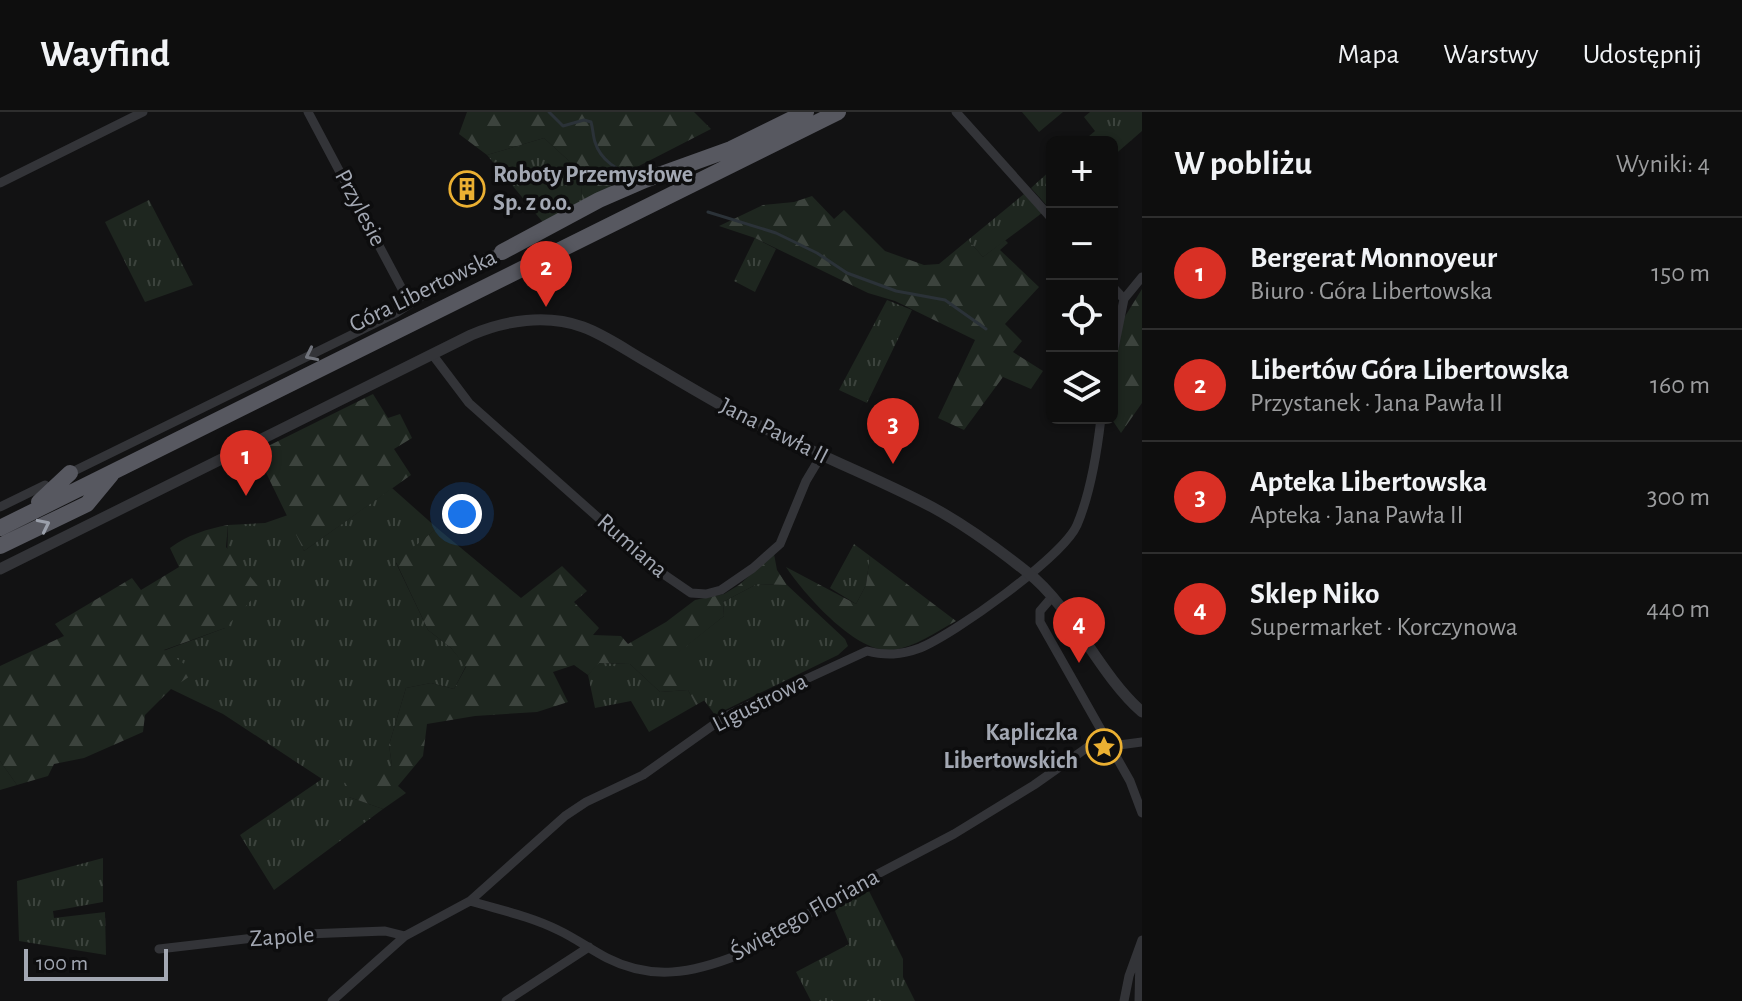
<!DOCTYPE html>
<html lang="pl">
<meta charset="utf-8">
<style>
:root{--surface:#0e0e0e;--page:#171717;--text:#f1f3f6;--muted:#9b9c9e;--line:#2e2e2e;--accent:#d93025}
body{margin:0;font-family:"Alegreya Sans",sans-serif;background:var(--page);color:var(--text)}
.controls{position:absolute;right:24px;top:24px;display:grid;overflow:hidden;border-radius:12px;box-shadow:0 2px 6px #0004}
.controls button{width:72px;height:72px;display:grid;place-items:center;padding:0;border:0;border-bottom:2px solid var(--line);background:var(--surface);color:var(--text);font:40px sans-serif}
.scale{position:absolute;left:24px;bottom:20px;width:144px;box-sizing:border-box;padding-left:8px;border:4px solid #a3a8b3;border-top:0;font-size:22px;line-height:28px;white-space:nowrap;color:#a3a8b3;-webkit-text-stroke:6px #0d0d0e;paint-order:stroke}
.you{position:absolute;left:462px;top:402px;width:28px;height:28px;margin:-20px;border:6px solid #fff;border-radius:50%;background:#1a73e8;box-shadow:0 0 0 12px #1a73e833}
.badge{display:grid;place-items:center;width:52px;height:52px;border-radius:50%;background:var(--accent);color:#fff;font-size:26px;font-weight:700}
.pin{position:absolute;translate:-50% -66px;filter:drop-shadow(0 2px 4px #0008)}
.pin::after{content:'';position:absolute;top:42px;width:28px;height:24px;background:inherit;clip-path:polygon(0 0,100% 0,50% 100%)}
.list{margin:0;padding:0;list-style:none}
h2{display:flex;justify-content:space-between;align-items:center;height:104px;margin:0;padding:0 32px;font-size:34px}
h2 small{font-size:26px;font-weight:400;color:var(--muted)}
.list li{display:grid;grid-template-columns:52px 1fr auto;gap:24px;align-items:center;box-sizing:border-box;height:112px;padding:0 32px;border-top:2px solid var(--line)}
.list b{display:block;font-size:30px;white-space:nowrap}
.list p{margin:0;font-size:26px;white-space:nowrap;color:var(--muted)}
.list em{font-size:26px;font-style:normal;color:var(--muted)}
.icon{flex:none;width:44px;height:44px;fill:none;stroke:currentColor;stroke-width:2;stroke-linecap:round;stroke-linejoin:round}
.map{position:relative;flex:none;width:1142px;height:889px;overflow:hidden}
header{display:flex;align-items:center;gap:48px;box-sizing:border-box;height:112px;padding:0 40px;background:var(--surface);border-bottom:2px solid var(--line)}
header strong{font-size:38px}
nav{display:flex;gap:44px;margin-inline-start:auto;font-size:28px}
main{display:flex}
aside{flex:1;background:var(--surface)}
.map>svg:first-child{display:block}
.grass{fill:url(#grass-tufts)}
.forest{fill:url(#forest-firs)}
.lines{fill:none;stroke-linecap:round;stroke-linejoin:round}
.stream{stroke:#2b3238;stroke-width:3}
.minor{stroke:#333438;stroke-width:9}
.tertiary{stroke:#333438;stroke-width:11}
.trunk{stroke:#575860;stroke-width:16}
.oneway{stroke:#71747c}
.oneway2{stroke:#9ba0ab}
.labels{text-anchor:middle;dominant-baseline:central;stroke-width:7;stroke-linejoin:round;paint-order:stroke}
.poi-label{font-size:24px;font-weight:bold;fill:#a3a8b3;stroke:#0d0d0e;text-anchor:start}
.street-label{font-size:24px;fill:#a3a8b3;stroke:#0d0d0e}
</style>
<header>
<strong>Wayfind</strong>
<nav><a>Mapa</a><a>Warstwy</a><a>Udostępnij</a></nav>
</header>
<main>
<div class="map">
<svg width="1142" height="889" viewBox="0 0 1142 889">
<defs>
<pattern id="grass-tufts" width="24" height="20" patternUnits="userSpaceOnUse" patternTransform="scale(2)"><rect width="24" height="20" fill="#1e261f"/><path d="M3 7l-1-3M5 7V3M7 7l1-3M15 17l-1-3M17 17v-4M19 17l1-3" fill="none" stroke="#3c433d"/></pattern>
<pattern id="forest-firs" width="22" height="20" patternUnits="userSpaceOnUse" patternTransform="scale(2)"><rect width="22" height="20" fill="#1e261f"/><path d="M5 1l3.5 6h-7zM16 11l3.5 6h-7z" fill="#3c433d"/></pattern>
</defs>
<rect width="100%" height="100%" fill="#121213"/>
<path class="grass" d="M1090,0H1142V19L1112,45V30H1082L1095,19L1084,5Z
M544,26L568,48L580,65L583,93L546,114L487,43Z
M1052,57V96L1050,97L1031,76Z
M1024,82L1042,101L983,145L968,128Z
M149,88L193,173L145,190L105,110Z
M755,126L776,137L755,180L734,169Z
M887,188L912,198L867,291L839,278Z
M392,376L437,416L396,451L428,518L451,536L466,554L454,577L431,571L406,576L389,633L392,654L349,685L383,697L274,778L240,723L322,667L223,602L171,577L163,539L225,516L228,413L265,411L288,403L304,439Z
M854,432L870,444L866,473L856,492L830,476Z
M757,472L787,473L845,527L848,534L838,543L715,603L672,545L724,504L723,490Z
M598,551L630,552L660,580L688,578L696,593L649,620L631,589L595,596L588,563Z
M0,649L17,673L0,678Z
M103,746V790L53,799L54,806L105,800L106,843L19,829L17,769Z
M866,773L903,847V865L915,889H811L796,860L849,832L833,794Z"/>
<path class="forest" d="M467,0H694L711,17L635,56L611,79L583,93L580,65L568,48L544,26L487,43L459,22Z
M1022,0H1063L1039,20Z
M812,84L834,107L844,98L885,139L924,153L939,152L968,128L983,145L1005,128L1008,131L1000,138L1039,175L1005,212L1022,229L1013,240L1043,259L1031,277L1003,265L964,318L938,306L975,228L895,189L868,181L755,126L719,114L763,93L794,90Z
M1142,177V291L1121,321L1111,306L1112,268L1124,206Z
M373,282L388,306L400,302L412,326L394,337L411,363L304,439L256,340Z
M228,413L226,435L261,478L225,516L164,538L196,560L171,577L145,603L143,620L84,646L54,652L48,664L17,673L0,649V554L64,524L55,512L132,466L141,478L179,455L170,436C187,423 207,417 228,413Z
M437,416L521,486L562,454L587,479L574,490L599,516L593,523L621,524L628,532L666,510L695,488L724,482L739,473L774,442L777,458L787,473L757,472L723,490L724,504L673,545L705,588L696,593L688,578L660,580L630,552L599,551L588,563L574,553L553,560L568,590L537,600L475,604L427,612L423,644L398,674L406,681L383,697L349,685L344,671L392,654L389,633L406,576L431,571L454,577L466,555L451,536L428,518L396,450Z
M870,444L956,509C936,520 915,535 893,538C857,543 804,482 786,455L856,492L866,473Z"/>
<g class="lines">
<path class="stream" d="M549,0L563,14L584,8L591,10C593,17 593,24 595,30C601,50 619,58 636,66
M708,100L776,121L817,141L847,161L896,179L945,188L986,217"/>
<path class="minor" d="M308,0L410,192
M956,0L1052,107
M0,71L143,0
M1112,174L1124,187
M432,242L469,291L656,457L691,481L706,482L721,478L753,456L780,432L806,369L821,344
M1112,246L1124,187L1142,165
M70,361L396,201L476,149L502,140
M0,395L45,373
M1052,485L1040,499V510L1130,669L1142,701
M470,789L565,704L586,690L643,663L726,604L867,539C886,544 901,543 920,536C954,522 1063,445 1077,413C1091,380 1097,341 1101,306
M159,837L280,823L385,819L405,824
M332,889L405,824L470,789C500,798 530,804 558,818C575,826 590,837 607,846C652,869 693,861 738,843L872,765L954,722L1034,673L1105,623L1119,633L1142,630
M506,889L589,835
M1124,889L1129,864L1142,828
M1139,889L1140,843"/>
<path class="tertiary" d="M0,457L471,223C505,208 547,202 583,215C605,223 626,238 647,250C678,268 709,287 741,304C803,338 870,362 932,395C965,413 998,437 1027,460C1073,496 1097,560 1142,600"/>
<path class="trunk" d="M502,140L599,88L645,68L731,37L806,0
M39,390L70,361
M0,416L838,0
M0,434L87,392L111,363"/>
</g>
<defs><path id="oneway-chevron" d="M-2-3.5L2.5 0L-2 3.5" fill="none" stroke-width="1.6" stroke-linecap="round" stroke-linejoin="round" transform="scale(2)"/></defs>
<use class="oneway" href="#oneway-chevron" transform="translate(311 243) rotate(154)"/>
<use class="oneway2" href="#oneway-chevron" transform="translate(44 413) rotate(-26)"/>
<defs>
<symbol id="building-ring" viewBox="-11 -11 22 22"><circle r="9.5" fill="#0d0d0e" stroke="#ebb032" stroke-width="1.5"/><path d="M-4-6H4V6H1V3H-1V6H-4ZM-2.5-4.3h1.7v1.8h-1.7ZM.8-4.3h1.7v1.8H.8ZM-2.5-1h1.7V.8h-1.7ZM.8-1h1.7V.8H.8Z" fill="#ebb032"/></symbol>
<symbol id="sight-ring" viewBox="-11 -11 22 22"><circle r="9.5" fill="#0d0d0e" stroke="#ebb032" stroke-width="1.5"/><path d="M0-6L1.8-2.2L6-1.7L2.9 1.2L3.7 5.4L0 3.3L-3.7 5.4L-2.9 1.2L-6-1.7L-1.8-2.2Z" fill="#ebb032"/></symbol>
</defs>
<g fill-rule="evenodd">
<use href="#building-ring" x="447" y="57" width="40" height="40"/>
<use href="#sight-ring" x="1084" y="615" width="40" height="40"/>
</g>
<g class="labels">
<g class="poi-label">
<text x="493" y="63">Roboty Przemysłowe<tspan x="493" dy="28">Sp. z o.o.</tspan></text>
<text x="1078" y="621" text-anchor="end">Kapliczka<tspan x="1078" dy="28">Libertowskich</tspan></text>
</g>
<g class="street-label">
<text transform="translate(360 96) rotate(62)">Przylesie</text>
<text transform="translate(423 179) rotate(-26)">Góra Libertowska</text>
<text transform="translate(774 319) rotate(27)">Jana Pawła II</text>
<text transform="translate(632 434) rotate(41)">Rumiana</text>
<text transform="translate(760 591) rotate(-27)">Ligustrowa</text>
<text transform="translate(805 803) rotate(-29)">Świętego Floriana</text>
<text transform="translate(282 825) rotate(-4)">Zapole</text>
</g>
</g>
</svg>
<div class="controls">
<button>+</button>
<button>−</button>
<button><svg class="icon" aria-label="locate" viewBox="0 0 24 24"><circle cx="12" cy="12" r="6"/><path d="M12 2v4M12 18v4M2 12h4M18 12h4"/></svg></button>
<button><svg class="icon" aria-label="layers" viewBox="0 0 24 24"><path d="M12 4l9 5-9 5-9-5zM3 14l9 5 9-5"/></svg></button>
</div>
<div class="scale">100 m</div>
<div class="you"></div>
<div class="pin badge" style="left:246px;top:384px">1</div>
<div class="pin badge" style="left:546px;top:195px">2</div>
<div class="pin badge" style="left:893px;top:352px">3</div>
<div class="pin badge" style="left:1079px;top:551px">4</div>
</div>
<aside>
<h2>W pobliżu<small>Wyniki: 4</small></h2>
<ul class="list">
<li><span class="badge">1</span><div><b>Bergerat Monnoyeur</b><p>Biuro · Góra Libertowska</p></div><em>150 m</em></li>
<li><span class="badge">2</span><div><b>Libertów Góra Libertowska</b><p>Przystanek · Jana Pawła II</p></div><em>160 m</em></li>
<li><span class="badge">3</span><div><b>Apteka Libertowska</b><p>Apteka · Jana Pawła II</p></div><em>300 m</em></li>
<li><span class="badge">4</span><div><b>Sklep Niko</b><p>Supermarket · Korczynowa</p></div><em>440 m</em></li>
</ul>
</aside>
</main>
